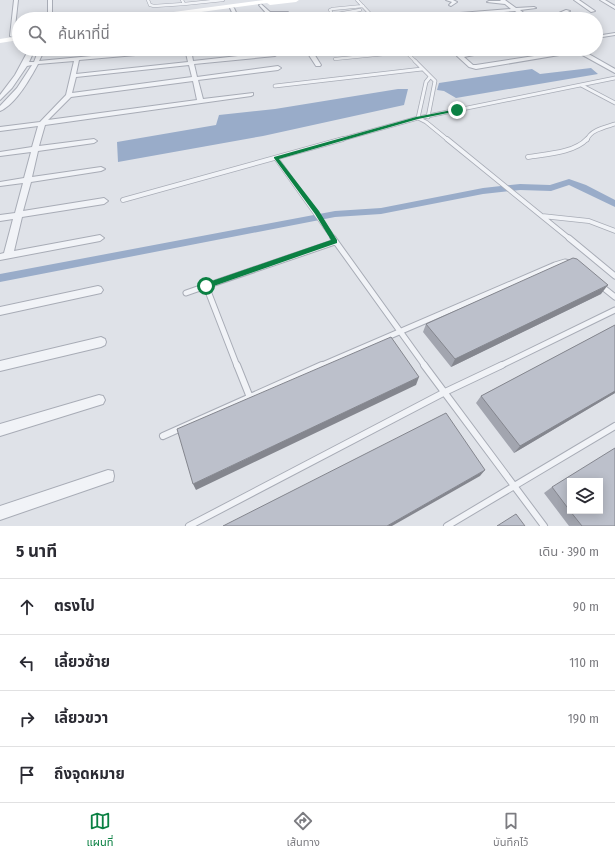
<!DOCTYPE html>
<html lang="th">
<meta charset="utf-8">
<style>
:root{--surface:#fff;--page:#f7f7f7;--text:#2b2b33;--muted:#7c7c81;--line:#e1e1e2;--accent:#0b8043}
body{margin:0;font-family:"Fira Sans Condensed","Noto Sans Thai",sans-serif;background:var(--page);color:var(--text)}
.controls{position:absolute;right:12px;bottom:12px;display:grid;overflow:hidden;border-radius:0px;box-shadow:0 2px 10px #0003}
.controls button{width:36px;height:36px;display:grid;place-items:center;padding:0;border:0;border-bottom:1px solid var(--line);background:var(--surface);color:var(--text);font:20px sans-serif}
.stop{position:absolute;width:12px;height:12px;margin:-9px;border:3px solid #0b8043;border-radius:50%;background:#fff}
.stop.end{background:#0b8043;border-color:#fff;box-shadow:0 1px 4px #0008}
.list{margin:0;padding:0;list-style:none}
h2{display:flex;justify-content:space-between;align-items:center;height:52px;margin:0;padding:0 16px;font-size:17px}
h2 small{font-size:13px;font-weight:400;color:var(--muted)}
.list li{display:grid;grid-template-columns:26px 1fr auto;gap:12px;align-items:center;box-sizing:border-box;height:56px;padding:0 16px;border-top:1px solid var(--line)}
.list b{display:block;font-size:15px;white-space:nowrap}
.list em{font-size:13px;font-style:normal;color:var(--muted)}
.icon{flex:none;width:22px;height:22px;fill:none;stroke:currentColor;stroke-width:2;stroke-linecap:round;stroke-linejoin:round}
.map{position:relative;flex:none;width:615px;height:526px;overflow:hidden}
.search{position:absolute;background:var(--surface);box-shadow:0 2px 10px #0003;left:12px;right:12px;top:12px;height:44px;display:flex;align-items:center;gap:10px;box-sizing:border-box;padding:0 14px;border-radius:22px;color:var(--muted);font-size:15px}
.sheet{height:276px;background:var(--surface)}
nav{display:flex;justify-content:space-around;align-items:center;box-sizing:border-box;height:56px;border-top:1px solid var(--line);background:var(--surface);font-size:11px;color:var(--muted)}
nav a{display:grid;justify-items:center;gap:2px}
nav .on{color:var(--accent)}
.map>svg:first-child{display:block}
.water{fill:#99acc9}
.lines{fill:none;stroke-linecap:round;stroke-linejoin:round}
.canal{fill:#99acc9;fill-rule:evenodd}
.lane-far4-casing{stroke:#a8acb6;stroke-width:3.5}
.lane-far3-casing{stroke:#a8acb6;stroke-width:4.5}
.lane-far2-casing{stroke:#a8acb6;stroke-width:5.5}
.lane-far1-casing{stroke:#a8acb6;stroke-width:7}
.lane-casing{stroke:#a8acb6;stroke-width:8}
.street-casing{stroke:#a8acb6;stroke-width:2}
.lane-far4{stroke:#f1f3f7;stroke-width:2.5}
.lane-far3{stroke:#f1f3f7;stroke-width:3}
.lane-far2{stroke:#f1f3f7;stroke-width:4}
.lane-far1{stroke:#f1f3f7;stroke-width:5}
.lane{stroke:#f1f3f7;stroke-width:6}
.street{fill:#f1f3f7;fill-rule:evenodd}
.secondary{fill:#fff;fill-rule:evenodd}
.wall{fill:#a2a5af}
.shaded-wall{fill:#84868e}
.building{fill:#bcc0cb;stroke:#84868e}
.route{fill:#0b8043}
</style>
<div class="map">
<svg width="615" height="526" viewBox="0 0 615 526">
<rect width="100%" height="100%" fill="#dfe2e8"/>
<path class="water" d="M591,68L598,74L456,98L444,91L437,90L439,83L532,69L540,74Z
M398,89H408L404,105L263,136L118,162L117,142L216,125L219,115L275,109Z"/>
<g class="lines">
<path class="canal" d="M569,179L586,185L615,200V207L569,185L551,191L520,190L483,194L381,214L335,217L0,282V274L335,211L381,208L483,188L520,184L550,185Z"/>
<defs>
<path id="lane-far4" d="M148,0L150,5L154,6L184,4
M182,0L184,4L223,0
M357,0L375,19
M200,13L203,19
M332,15L360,10
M335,19L330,10L332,9L363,6
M403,49L416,62
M335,59L405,52"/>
<path id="lane-far3" d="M415,61L435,81L428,117
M581,85L615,103
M275,86L422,69
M418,118L426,122L448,140
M418,118L426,82L430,77
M339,140L418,118L615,78
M587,140C590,130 606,127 615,124"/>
<path id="lane-far2" d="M447,139L570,239
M528,157C546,154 574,153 587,139
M276,158L334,239
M123,200L343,139
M542,216L589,221L615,231"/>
<path id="lane-far1" d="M333,238L425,366
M569,238L615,276
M600,285L615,297
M186,293L206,286
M237,366L206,286L335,242
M320,366L555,265L565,262L569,263
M500,366L615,310"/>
<path id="lane" d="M237,365L249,395
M424,365L544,526
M163,436L322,365
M189,526L445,392L502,365
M447,526L615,426"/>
<path id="street" d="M14,0H18L14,36L12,37L10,36Z
M48,0H52V19H48Z
M446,0H453L457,2L451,6L449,5L452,2Z
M500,0H505L516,8L534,7L536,8L520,10L531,19H526L515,11L414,19H395L397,18L511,9L505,4L487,2L489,1H501Z
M574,0H579L595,11L591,12Z
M600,0H605L615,6V9Z
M261,4L270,12H288L293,19H289L285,14H267L259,5Z
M232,7L234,8L239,19H235L230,8Z
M566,10L570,11L551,19H545Z
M174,15H178L179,19H175Z
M615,33V35L596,38V36Z
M29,49H35L29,62H34L39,49H45L39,61L165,49H184L181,51L79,60L76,74L188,62L185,49H191L193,61L275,52L278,54L275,56L194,64L197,77L278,66L281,68L278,70L198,80L203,99L253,93V95L251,96L45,125L39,146L94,139L97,141L94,143L38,151L32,177L101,167L105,169L101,171L31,182L23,211L104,198L108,201L104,204L22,217L14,251L100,235L104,238L100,241L0,260V254L4,253L13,219L0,221V215L15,213L23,183L0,186V182L24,178L31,152L0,156V152L32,147L38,126L0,131V127L40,122L66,95L74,61L38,64C30,79 15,105 0,111V106L17,88L32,65L27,66L12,88L0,100V95L15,75ZM189,65L192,77L72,93L76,77ZM193,81L197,100L48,120L71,97Z
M70,49H85L66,53L63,51Z
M305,49H311L321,65L320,66H316Z
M428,49H435L436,50L433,52Z
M492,49H504L464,57L473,65H476L580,49L615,69V73L577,52L476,69L469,67L457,56Z
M98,286L101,287L103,290L101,293L0,315V307Z
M101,337L105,339L106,342L105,345L101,347L0,371V361Z
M99,395L103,396L105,400L103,404L0,436V424Z
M108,470L113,471L114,476L113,481L0,520V506Z"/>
</defs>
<use href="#lane-far4" class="lane-far4-casing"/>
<use href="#lane-far3" class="lane-far3-casing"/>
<use href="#lane-far2" class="lane-far2-casing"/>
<use href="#lane-far1" class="lane-far1-casing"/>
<use href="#lane" class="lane-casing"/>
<use href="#street" class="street-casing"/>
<use href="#lane-far4" class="lane-far4"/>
<use href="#lane-far3" class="lane-far3"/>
<use href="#lane-far2" class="lane-far2"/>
<use href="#lane-far1" class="lane-far1"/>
<use href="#lane" class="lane"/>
<use href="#street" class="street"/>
<path class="secondary" d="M264,0H299L296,2L270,5L267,3L150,19H133L136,17Z
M19,36V40L0,43V39Z"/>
</g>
<path class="wall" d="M601,294L451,367L423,332L426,324Z
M615,325V393L514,453L476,403L481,396Z
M552,487L615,526H569L544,493Z"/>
<path class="shaded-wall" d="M608,285L601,294L451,367L455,359Z
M419,377L416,385L196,490L193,484Z
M615,391V393L514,453L520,446Z
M485,470L480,476L392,526H387Z"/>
<path class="building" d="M573,258L577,259L608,285L455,359L426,324Z
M615,325V391L520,446L481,396Z
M391,337L419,377L193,484L177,429Z
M446,413L485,470L387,526H223Z
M615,448V526H582L570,511H600V481H570V511L552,487Z
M516,514L525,526H497Z"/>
<path class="route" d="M457,109L458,111L418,119L279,159L319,211L337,240V243L208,288H203V284L331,240L315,214L274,158V157L416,117Z"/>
</svg>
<div class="controls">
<button><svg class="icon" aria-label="layers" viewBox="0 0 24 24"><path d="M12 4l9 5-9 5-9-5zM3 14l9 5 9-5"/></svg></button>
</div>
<div class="stop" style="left:206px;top:286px"></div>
<div class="stop end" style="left:457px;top:110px"></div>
<div class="search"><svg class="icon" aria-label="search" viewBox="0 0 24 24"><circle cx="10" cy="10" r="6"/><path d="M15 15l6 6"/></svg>ค้นหาที่นี่</div>
</div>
<section class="sheet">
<h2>5 นาที<small>เดิน · 390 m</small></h2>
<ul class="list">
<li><svg class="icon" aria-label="ahead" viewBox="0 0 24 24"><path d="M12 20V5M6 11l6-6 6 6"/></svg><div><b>ตรงไป</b></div><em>90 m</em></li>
<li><svg class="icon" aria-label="left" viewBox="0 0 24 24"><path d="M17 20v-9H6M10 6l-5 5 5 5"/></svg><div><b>เลี้ยวซ้าย</b></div><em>110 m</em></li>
<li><svg class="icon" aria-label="right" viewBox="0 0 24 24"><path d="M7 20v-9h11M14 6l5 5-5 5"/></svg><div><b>เลี้ยวขวา</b></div><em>190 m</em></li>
<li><svg class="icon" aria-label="arrive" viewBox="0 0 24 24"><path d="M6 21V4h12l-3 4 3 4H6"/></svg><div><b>ถึงจุดหมาย</b></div></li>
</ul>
</section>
<nav>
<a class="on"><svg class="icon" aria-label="map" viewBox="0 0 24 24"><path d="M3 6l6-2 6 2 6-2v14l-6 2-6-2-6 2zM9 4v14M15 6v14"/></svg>แผนที่</a>
<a><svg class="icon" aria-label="directions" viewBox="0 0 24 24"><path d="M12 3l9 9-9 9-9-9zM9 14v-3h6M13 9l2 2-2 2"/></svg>เส้นทาง</a>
<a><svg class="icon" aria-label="saved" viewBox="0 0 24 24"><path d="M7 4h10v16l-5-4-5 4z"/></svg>บันทึกไว้</a>
</nav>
